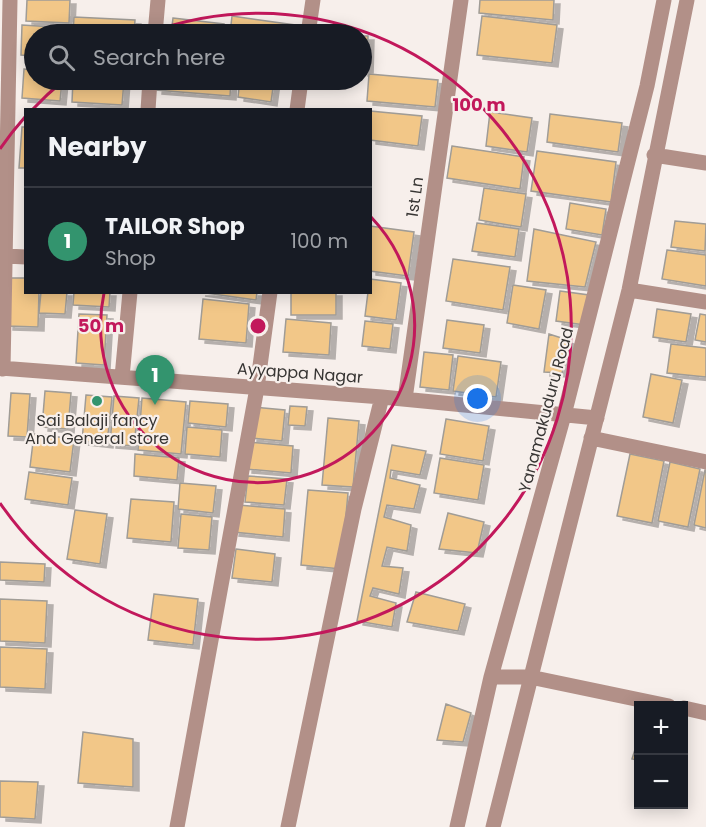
<!DOCTYPE html>
<meta charset="utf-8">
<style>
:root{--surface:#171b24;--page:#242831;--text:#f1f3f6;--muted:#9ea1a6;--line:#363941;--accent:#33946e}
body{margin:0;font-family:Poppins,sans-serif;background:var(--page);color:var(--text)}
.controls{position:absolute;right:18px;bottom:18px;display:grid;overflow:hidden;border-radius:0px;box-shadow:0 3px 15px #0003}
.controls button{width:54px;height:54px;display:grid;place-items:center;padding:0;border:0;border-bottom:2px solid var(--line);background:var(--surface);color:var(--text);font:30px sans-serif}
.you{position:absolute;left:478px;top:399px;width:21px;height:21px;margin:-15px;border:4px solid #fff;border-radius:50%;background:#1a73e8;box-shadow:0 0 0 9px #1a73e833}
.badge{display:grid;place-items:center;width:39px;height:39px;border-radius:50%;background:var(--accent);color:#fff;font-size:20px;font-weight:700}
.pin{position:absolute;translate:-50% -50px;filter:drop-shadow(0 2px 3px #0008)}
.pin::after{content:'';position:absolute;top:32px;width:21px;height:18px;background:inherit;clip-path:polygon(0 0,100% 0,50% 100%)}
.list{margin:0;padding:0;list-style:none}
h2{display:flex;justify-content:space-between;align-items:center;height:78px;margin:0;padding:0 24px;font-size:26px}
h2 small{font-size:20px;font-weight:400;color:var(--muted)}
.list li{display:grid;grid-template-columns:39px 1fr auto;gap:18px;align-items:center;box-sizing:border-box;height:108px;padding:0 24px;border-top:2px solid var(--line)}
.list b{display:block;font-size:22px;white-space:nowrap}
.list p{margin:0;font-size:20px;white-space:nowrap;color:var(--muted)}
.list em{font-size:20px;font-style:normal;color:var(--muted)}
.icon{flex:none;width:33px;height:33px;fill:none;stroke:currentColor;stroke-width:2;stroke-linecap:round;stroke-linejoin:round}
.map{position:relative;flex:none;width:706px;height:827px;overflow:hidden}
.search{position:absolute;background:var(--surface);box-shadow:0 3px 15px #0003;left:24px;top:24px;width:348px;height:66px;display:flex;align-items:center;gap:15px;box-sizing:border-box;padding:0 21px;border-radius:33px;color:var(--muted);font-size:22px}
.panel{position:absolute;background:var(--surface);box-shadow:0 3px 15px #0003;left:24px;top:108px;width:348px;height:186px;border-radius:0px}
.map>svg:first-child{display:block}
.building{fill:#f2c788;stroke:#a09c96;stroke-width:1.5;filter:url(#shadow)}
.lines{fill:none;stroke-linecap:round;stroke-linejoin:round}
.minor{stroke:#b29088;stroke-width:15}
.ring{fill:none;stroke:#c2185b;stroke-width:3}
.poi-dot{fill:#33946e;stroke:#f7efeb;stroke-width:2}
.labels{text-anchor:middle;dominant-baseline:central;stroke-width:4.5;stroke-linejoin:round;paint-order:stroke}
.street-label{font-size:16px;fill:#373533;stroke:#f7efeb}
.poi-label{font-size:16px;fill:#373533;stroke:#f7efeb}
.centre{fill:#c2185b;stroke:#f7efeb;stroke-width:3}
.ring-label{font-size:18px;text-anchor:middle;font-weight:bold;fill:#c2185b;stroke:#f7efeb;stroke-width:4.5;stroke-linejoin:round;paint-order:stroke}
</style>
<div class="map">
<svg width="706" height="827" viewBox="0 0 706 827">
<defs>
<filter id="shadow"><feDropShadow dx="6" dy="4" stdDeviation="0" flood-color="#0004"/></filter>
</defs>
<rect width="100%" height="100%" fill="#f7efeb"/>
<path class="building" d="M27,0H70L69,23L26,21Z
M480,0H554L553,20L479,13Z
M232,16L295,25L293,34H230Z
M482,16L557,25L552,63L477,55Z
M74,17L135,20L134,34H73Z
M173,18L224,24L222,34H171Z
M22,25L69,28L68,34H34V56L21,55Z
M362,36H368L367,72H362Z
M24,69L34,70V80H62L60,101L22,98Z
M369,74L438,80L435,107L367,101Z
M73,80H124L122,105L72,102Z
M157,80H231L230,96L156,90Z
M240,80H274L271,102L238,97Z
M370,111L422,116L418,146L370,140Z
M490,112L532,118L527,152L486,146Z
M550,114L622,123L618,152L547,142Z
M22,127H26V168H19Z
M452,146L524,157L520,189L447,178Z
M537,151L616,162L611,202L531,191Z
M484,188L526,194L521,227L479,220Z
M570,203L606,209L602,235L566,229Z
M675,221L706,224L705,251L671,247Z
M477,223L519,229L515,257L472,251Z
M370,226L414,232L408,276L370,271Z
M534,229L596,242L585,287L527,281Z
M667,250L706,255V286L662,279Z
M453,259L510,267L503,310L446,301Z
M9,278H26V292H39L38,327L7,326Z
M370,279L401,283L396,320L365,316L368,292H370Z
M513,285L546,290L539,329L507,323Z
M560,291L589,295L585,325L556,321Z
M41,292H67L65,314L39,313Z
M74,292H110L109,307L73,305Z
M199,292H257L256,300Z
M291,292H336V315H291Z
M203,299L249,304L246,343L199,339Z
M657,309L691,314L686,342L653,337Z
M79,314L107,315L104,365L76,363Z
M700,314L706,315V342L695,340Z
M286,319L331,323L329,355L283,352Z
M447,320L484,325L480,353L443,348Z
M365,321L393,324L390,349L362,346Z
M549,334L571,341L562,373L544,372Z
M671,344L706,348V377L667,373Z
M424,352L453,355L449,390L420,387Z
M458,356L501,362L496,397L453,391Z
M651,374L682,380L673,423L643,417Z
M45,391L71,393L68,429L42,427Z
M11,393L30,394L27,437L8,436Z
M86,395L112,397L107,444L82,441Z
M114,396L139,398L134,446L110,444Z
M142,398L186,402L181,454L138,450Z
M190,401L228,404L226,427L188,423Z
M290,406L307,407L305,426L288,425Z
M253,407L285,410L282,441L251,438Z
M328,418L359,421L353,487L322,485Z
M446,419L489,426L483,461L440,454Z
M187,427L222,430L220,457L185,454Z
M34,434L74,439L70,472L30,467Z
M248,442L293,446L291,473L246,469Z
M392,445L426,451L420,475L391,470L390,478L420,485L414,509L387,505L384,517L411,525L407,551L387,547L382,566L403,568L399,594L373,588L370,596L396,603L392,627L357,621Z
M135,454L179,458L177,480L134,476Z
M630,454L664,461L652,523L617,516Z
M440,458L484,465L478,500L434,493Z
M670,462L700,469L688,527L658,521Z
M705,470H706V528L694,525Z
M29,472L72,478L68,505L25,499Z
M248,476L287,479L284,505L245,502Z
M180,483L216,486L213,513L178,509Z
M308,490L348,493L341,569L301,565Z
M131,499L174,502L171,542L127,538Z
M238,505L285,509L283,537L233,532Z
M75,510L107,514L100,564L67,559Z
M448,513L484,522L477,553L439,549Z
M181,514L212,517L209,550L178,548Z
M236,549L275,554L272,582L232,578Z
M0,562L45,564L44,582L0,580Z
M416,592L465,604L458,631L407,622Z
M154,594L198,599L193,645L148,640Z
M0,599L47,601L45,643L0,641Z
M0,647L47,649L45,689L0,687Z
M446,704L471,713L463,742L437,740Z
M83,732L133,739V787L78,783Z
M638,740V760L632,759Z
M0,781L38,782L35,819L0,817Z"/>
<g class="lines">
<path class="minor" d="M155,34L158,0
M308,34L313,0
M148,110L150,80
M297,110L301,80
M654,155L706,163
M6,256L26,257
M629,290L706,302
M0,368L382,397L597,418
M3,369L10,0
M122,377L130,292
M405,399L461,0
M591,438L706,462
M491,677H530L669,706
M684,708L706,713
M177,827L257,388L270,292
M288,827L354,509L382,397
M457,827L491,677L564,415L647,86L664,0
M493,827L629,290L687,0"/>
</g>
<g class="ring">
<path d="M371 217A157 157 0 1 1 104 293"/>
<path d="M0 149A313 313 0 0 1 25 117M33 109A313 313 0 0 1 63 81M146 34A313 313 0 1 1 0 503"/>
</g>
<circle class="poi-dot" cx="97" cy="401" r="6"/>
<g class="labels">
<g class="street-label">
<text transform="translate(415 197) rotate(-82)">1st Ln</text>
<text transform="translate(300 373) rotate(4)">Ayyappa Nagar</text>
<text transform="translate(546 410) rotate(-75)">Yanamakuduru Road</text>
</g>
<g class="poi-label">
<text x="97" y="420">Sai Balaji fancy<tspan x="97" dy="18">And General store</tspan></text>
</g>
</g>
<circle cx="258" cy="326" r="9" class="centre"/>
<g class="ring-label">
<text x="479" y="111">100 m</text>
<text x="101" y="332">50 m</text>
</g>
</svg>
<div class="controls">
<button>+</button>
<button>−</button>
</div>
<div class="you"></div>
<div class="pin badge" style="left:155px;top:405px">1</div>
<div class="search"><svg class="icon" aria-label="search" viewBox="0 0 24 24"><circle cx="10" cy="10" r="6"/><path d="M15 15l6 6"/></svg>Search here</div>
<section class="panel">
<h2>Nearby<small></small></h2>
<ul class="list">
<li><span class="badge">1</span><div><b>TAILOR Shop</b><p>Shop</p></div><em>100 m</em></li>
</ul>
</section>
</div>
